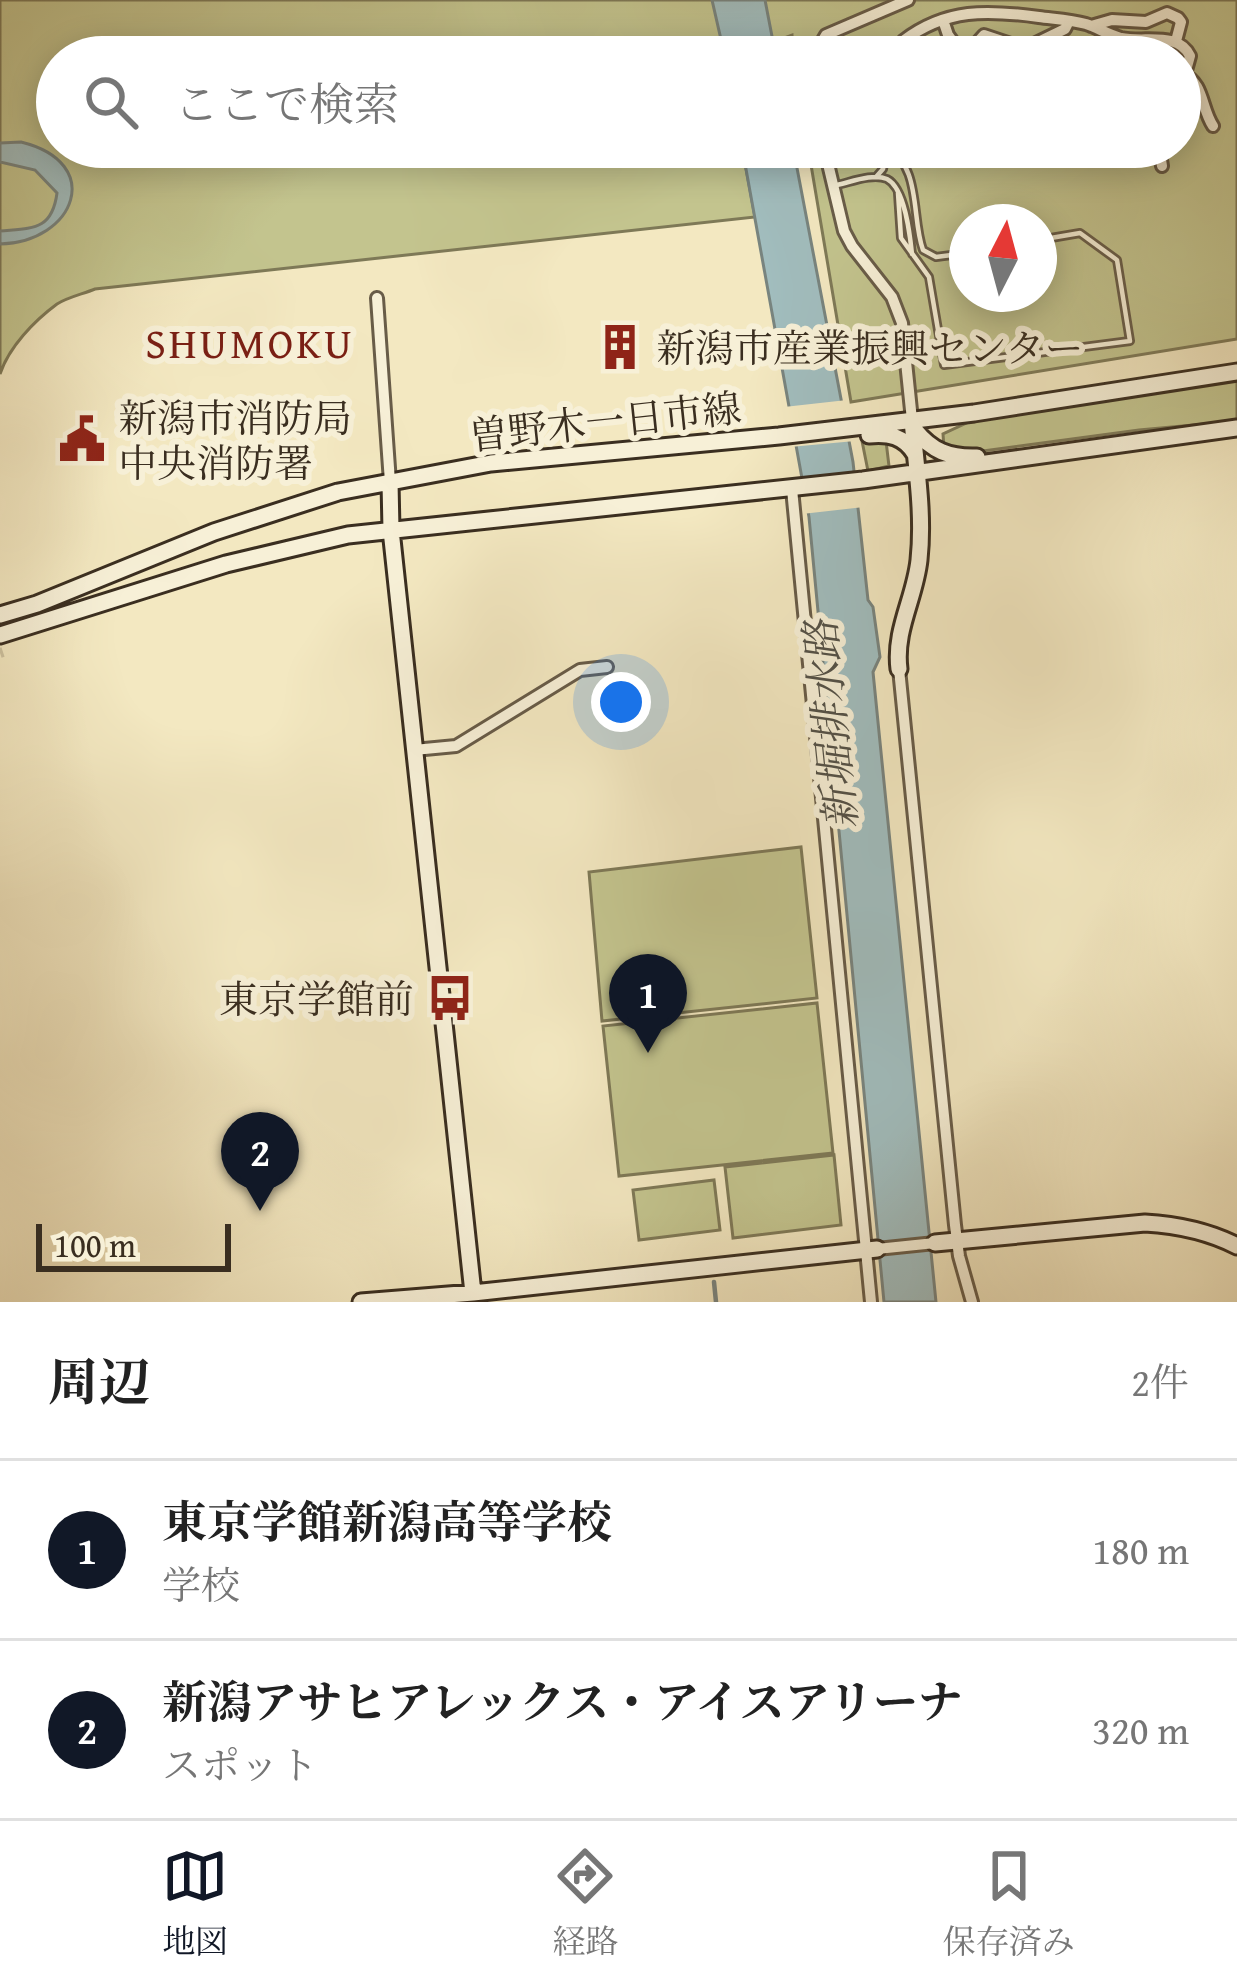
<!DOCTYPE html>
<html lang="ja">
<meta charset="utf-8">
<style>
:root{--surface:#fff;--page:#f2f2f2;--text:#222;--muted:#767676;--line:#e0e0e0;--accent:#111827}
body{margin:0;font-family:"Gentium Book Plus","Noto Serif JP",serif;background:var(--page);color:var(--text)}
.compass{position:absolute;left:949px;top:204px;width:108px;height:108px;border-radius:50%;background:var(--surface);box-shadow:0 6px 30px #0003;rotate:6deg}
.scale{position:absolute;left:36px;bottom:30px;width:195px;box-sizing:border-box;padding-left:12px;border:6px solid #3a2e20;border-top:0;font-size:33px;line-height:42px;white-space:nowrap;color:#3a2e20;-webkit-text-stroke:9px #f7f0d7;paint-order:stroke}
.you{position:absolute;left:621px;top:702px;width:42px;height:42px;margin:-30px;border:9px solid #fff;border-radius:50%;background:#1a73e8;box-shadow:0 0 0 18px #1a73e833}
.badge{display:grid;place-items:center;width:78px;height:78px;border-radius:50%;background:var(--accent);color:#fff;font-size:39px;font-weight:700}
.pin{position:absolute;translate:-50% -99px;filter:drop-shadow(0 3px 6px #0008)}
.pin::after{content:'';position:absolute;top:63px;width:42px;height:36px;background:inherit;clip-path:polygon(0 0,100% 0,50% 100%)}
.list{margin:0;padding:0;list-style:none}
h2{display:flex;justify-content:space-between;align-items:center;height:156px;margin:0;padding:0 48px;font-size:51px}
h2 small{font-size:39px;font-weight:400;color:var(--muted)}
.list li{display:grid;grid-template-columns:78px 1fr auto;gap:36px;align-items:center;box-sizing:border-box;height:180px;padding:0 48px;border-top:3px solid var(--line)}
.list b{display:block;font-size:45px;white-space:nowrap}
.list p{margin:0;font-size:39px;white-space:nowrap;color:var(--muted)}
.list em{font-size:39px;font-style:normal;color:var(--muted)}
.icon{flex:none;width:66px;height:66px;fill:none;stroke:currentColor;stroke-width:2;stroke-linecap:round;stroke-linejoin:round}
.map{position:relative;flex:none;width:1237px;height:1302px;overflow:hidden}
.search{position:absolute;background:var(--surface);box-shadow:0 6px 30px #0003;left:36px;right:36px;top:36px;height:132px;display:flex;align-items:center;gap:30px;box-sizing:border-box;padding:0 42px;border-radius:66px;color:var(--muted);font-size:45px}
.sheet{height:516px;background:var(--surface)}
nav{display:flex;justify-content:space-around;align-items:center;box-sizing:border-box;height:168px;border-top:3px solid var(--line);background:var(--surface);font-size:33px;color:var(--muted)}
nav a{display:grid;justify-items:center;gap:6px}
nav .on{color:var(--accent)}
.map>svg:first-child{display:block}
.green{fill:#c3c48e;stroke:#7e7957;stroke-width:3;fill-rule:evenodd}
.water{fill:#a1bdbe;stroke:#78847f;stroke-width:3}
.pier{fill:#f3e8c1}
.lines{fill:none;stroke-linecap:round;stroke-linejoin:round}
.stream{stroke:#78847f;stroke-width:4.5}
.street-tunnel{stroke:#cec3a1;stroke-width:10;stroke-dasharray:10 5;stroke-linecap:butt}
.lane-casing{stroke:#685c48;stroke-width:10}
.street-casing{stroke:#685c48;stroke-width:16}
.secondary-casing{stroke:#3a2e20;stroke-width:21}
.lane{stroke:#f7f0d7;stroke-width:4.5}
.street{stroke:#f7f0d7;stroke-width:10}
.secondary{stroke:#f7f0d7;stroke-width:15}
.labels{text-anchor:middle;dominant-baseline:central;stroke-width:12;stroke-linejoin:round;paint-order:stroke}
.poi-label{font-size:39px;fill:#3a2e20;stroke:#f7f0d7;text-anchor:start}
.street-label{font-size:39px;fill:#3a2e20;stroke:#f7f0d7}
.neighbourhood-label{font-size:42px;letter-spacing:3px;fill:#7a1f14;stroke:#f7f0d7}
.water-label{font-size:42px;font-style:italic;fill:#545248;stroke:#f7f0d7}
</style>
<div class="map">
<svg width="1237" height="1302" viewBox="0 0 1237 1302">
<rect width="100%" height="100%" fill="#f3e8c1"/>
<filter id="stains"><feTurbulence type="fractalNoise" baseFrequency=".00167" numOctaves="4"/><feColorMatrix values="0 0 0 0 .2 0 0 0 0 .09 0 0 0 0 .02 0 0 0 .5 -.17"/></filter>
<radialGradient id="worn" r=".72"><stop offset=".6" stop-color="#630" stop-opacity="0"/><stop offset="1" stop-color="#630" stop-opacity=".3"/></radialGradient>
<path class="green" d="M0,0H1237V339L851,402L808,147H1180V57H793L792,35L733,57H57V147H742L755,217L95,289C83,294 68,297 57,304C34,321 9,347 0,374ZM967,222H1039V294H967Z
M1237,380V421L1139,430L983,451L944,448L943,434L973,420Z
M862,441H886L889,466L868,471Z
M801,847L817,998L602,1021L589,872Z
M817,1003L833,1153L619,1176L603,1026Z
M834,1155L841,1225L733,1238L725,1167Z
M714,1180L720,1230L639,1240L633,1190Z"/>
<path class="water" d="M712,0H765L776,57H725Z
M21,142C106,163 75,242 0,244V231C32,228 52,231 57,193L35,170L0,162V143Z
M742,147H793L853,462L868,600L873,607L880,657L873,672L936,1302H884L809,517Z"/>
<path class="pier" d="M847,400L855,441L790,447L784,407Z
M860,473L864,507L802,514L798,480Z"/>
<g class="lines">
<path class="stream" d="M714,1282L716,1302"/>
<path class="street-tunnel" d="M0,653L3,652"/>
<defs>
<path id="lane" d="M885,147C922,165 911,217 923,250L936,257L967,253
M826,154L858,147
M876,177L883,169L885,159L877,147
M837,185C851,182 873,173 887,179C905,188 910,235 912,254
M898,193L901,238L929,277L944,365L1130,341L1117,260L1080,233L1039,240"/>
<path id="street" d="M943,20L948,35L964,57
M1091,26L1112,20L1146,22L1167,13L1178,18L1181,22L1176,41
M903,41C946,8 988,10 1039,17C1054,19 1071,20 1086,24C1098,28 1109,35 1121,38C1145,43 1178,31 1190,56L1185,74
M813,57L826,35L908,0
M979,57L975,45L984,35L1023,48L1037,57
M1020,57L1032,45L1065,29L1069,21
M1143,57L1144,50L1154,40
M1183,74C1204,83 1201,108 1213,126
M824,147L844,231L852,246L892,297L902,323L912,420
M1159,147L1162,166
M377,298L390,482
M792,489L871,1302
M899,669L955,1225L959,1256L972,1302
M414,750L456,746L580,670L607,667
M877,1249L935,1243"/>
<path id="secondary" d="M915,430C932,451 949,458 977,457
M869,435C889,433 904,436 915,454
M390,482L391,530L473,1293
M0,615L37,604L214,532L338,492L491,463L779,436L974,413L1237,372
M0,635L226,564L348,535L863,480L1237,428
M899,669C894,630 915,598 919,560C924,513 916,467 912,420
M935,1243L1145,1223C1178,1225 1208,1231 1237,1246
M361,1302L473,1293L877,1249"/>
</defs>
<use href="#lane" class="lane-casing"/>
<use href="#street" class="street-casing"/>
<use href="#secondary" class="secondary-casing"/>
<use href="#lane" class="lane"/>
<use href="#street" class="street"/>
<use href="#secondary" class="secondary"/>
</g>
<defs>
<symbol id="building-bare" viewBox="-9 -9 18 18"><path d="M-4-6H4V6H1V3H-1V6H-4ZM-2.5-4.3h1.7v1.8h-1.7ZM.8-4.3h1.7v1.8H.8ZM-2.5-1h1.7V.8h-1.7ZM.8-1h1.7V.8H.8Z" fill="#8f2418" stroke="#f7f0d7" stroke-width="2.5" paint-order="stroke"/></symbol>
<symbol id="civic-bare" viewBox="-9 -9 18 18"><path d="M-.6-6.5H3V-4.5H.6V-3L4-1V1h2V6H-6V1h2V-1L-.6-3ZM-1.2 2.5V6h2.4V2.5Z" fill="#8f2418" stroke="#f7f0d7" stroke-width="2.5" paint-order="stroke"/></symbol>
<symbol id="bus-bare" viewBox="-9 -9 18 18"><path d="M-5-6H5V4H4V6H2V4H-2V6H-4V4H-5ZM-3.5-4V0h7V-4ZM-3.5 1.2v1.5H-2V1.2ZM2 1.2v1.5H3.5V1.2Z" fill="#8f2418" stroke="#f7f0d7" stroke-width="2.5" paint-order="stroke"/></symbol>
</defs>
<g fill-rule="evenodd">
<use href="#building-bare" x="587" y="314" width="66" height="66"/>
<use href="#civic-bare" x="49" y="406" width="66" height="66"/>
<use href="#bus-bare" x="417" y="965" width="66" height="66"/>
</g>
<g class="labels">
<g class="poi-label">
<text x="656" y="347">新潟市産業振興センター</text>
<text x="118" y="417">新潟市消防局<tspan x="118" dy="45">中央消防署</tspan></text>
<text x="414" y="998" text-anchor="end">東京学館前</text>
</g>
<g class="street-label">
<text transform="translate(605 421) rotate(-6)">曽野木一日市線</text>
</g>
<g class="neighbourhood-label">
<text x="250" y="342">SHUMOKU</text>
</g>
<g class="water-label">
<text transform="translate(830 725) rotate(-96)">新堀排水路</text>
</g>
</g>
<rect width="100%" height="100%" filter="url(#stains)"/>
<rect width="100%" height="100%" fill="url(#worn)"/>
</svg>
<svg class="compass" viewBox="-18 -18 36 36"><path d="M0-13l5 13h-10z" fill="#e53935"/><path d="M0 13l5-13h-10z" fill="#767676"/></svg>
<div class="scale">100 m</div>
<div class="you"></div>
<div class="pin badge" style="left:648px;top:1053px">1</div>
<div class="pin badge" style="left:260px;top:1211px">2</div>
<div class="search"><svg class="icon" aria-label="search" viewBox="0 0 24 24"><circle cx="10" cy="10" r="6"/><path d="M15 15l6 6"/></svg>ここで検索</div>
</div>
<section class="sheet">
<h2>周辺<small>2件</small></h2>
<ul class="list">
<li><span class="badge">1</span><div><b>東京学館新潟高等学校</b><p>学校</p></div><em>180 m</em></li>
<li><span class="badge">2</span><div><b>新潟アサヒアレックス・アイスアリーナ</b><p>スポット</p></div><em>320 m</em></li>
</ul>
</section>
<nav>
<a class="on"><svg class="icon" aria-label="map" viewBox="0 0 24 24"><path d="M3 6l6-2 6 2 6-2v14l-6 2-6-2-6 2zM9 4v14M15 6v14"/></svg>地図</a>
<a><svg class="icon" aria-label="directions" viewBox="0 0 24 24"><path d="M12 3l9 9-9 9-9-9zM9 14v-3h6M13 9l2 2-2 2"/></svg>経路</a>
<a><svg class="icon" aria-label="saved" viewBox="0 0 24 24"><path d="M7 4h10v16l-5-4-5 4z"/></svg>保存済み</a>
</nav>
